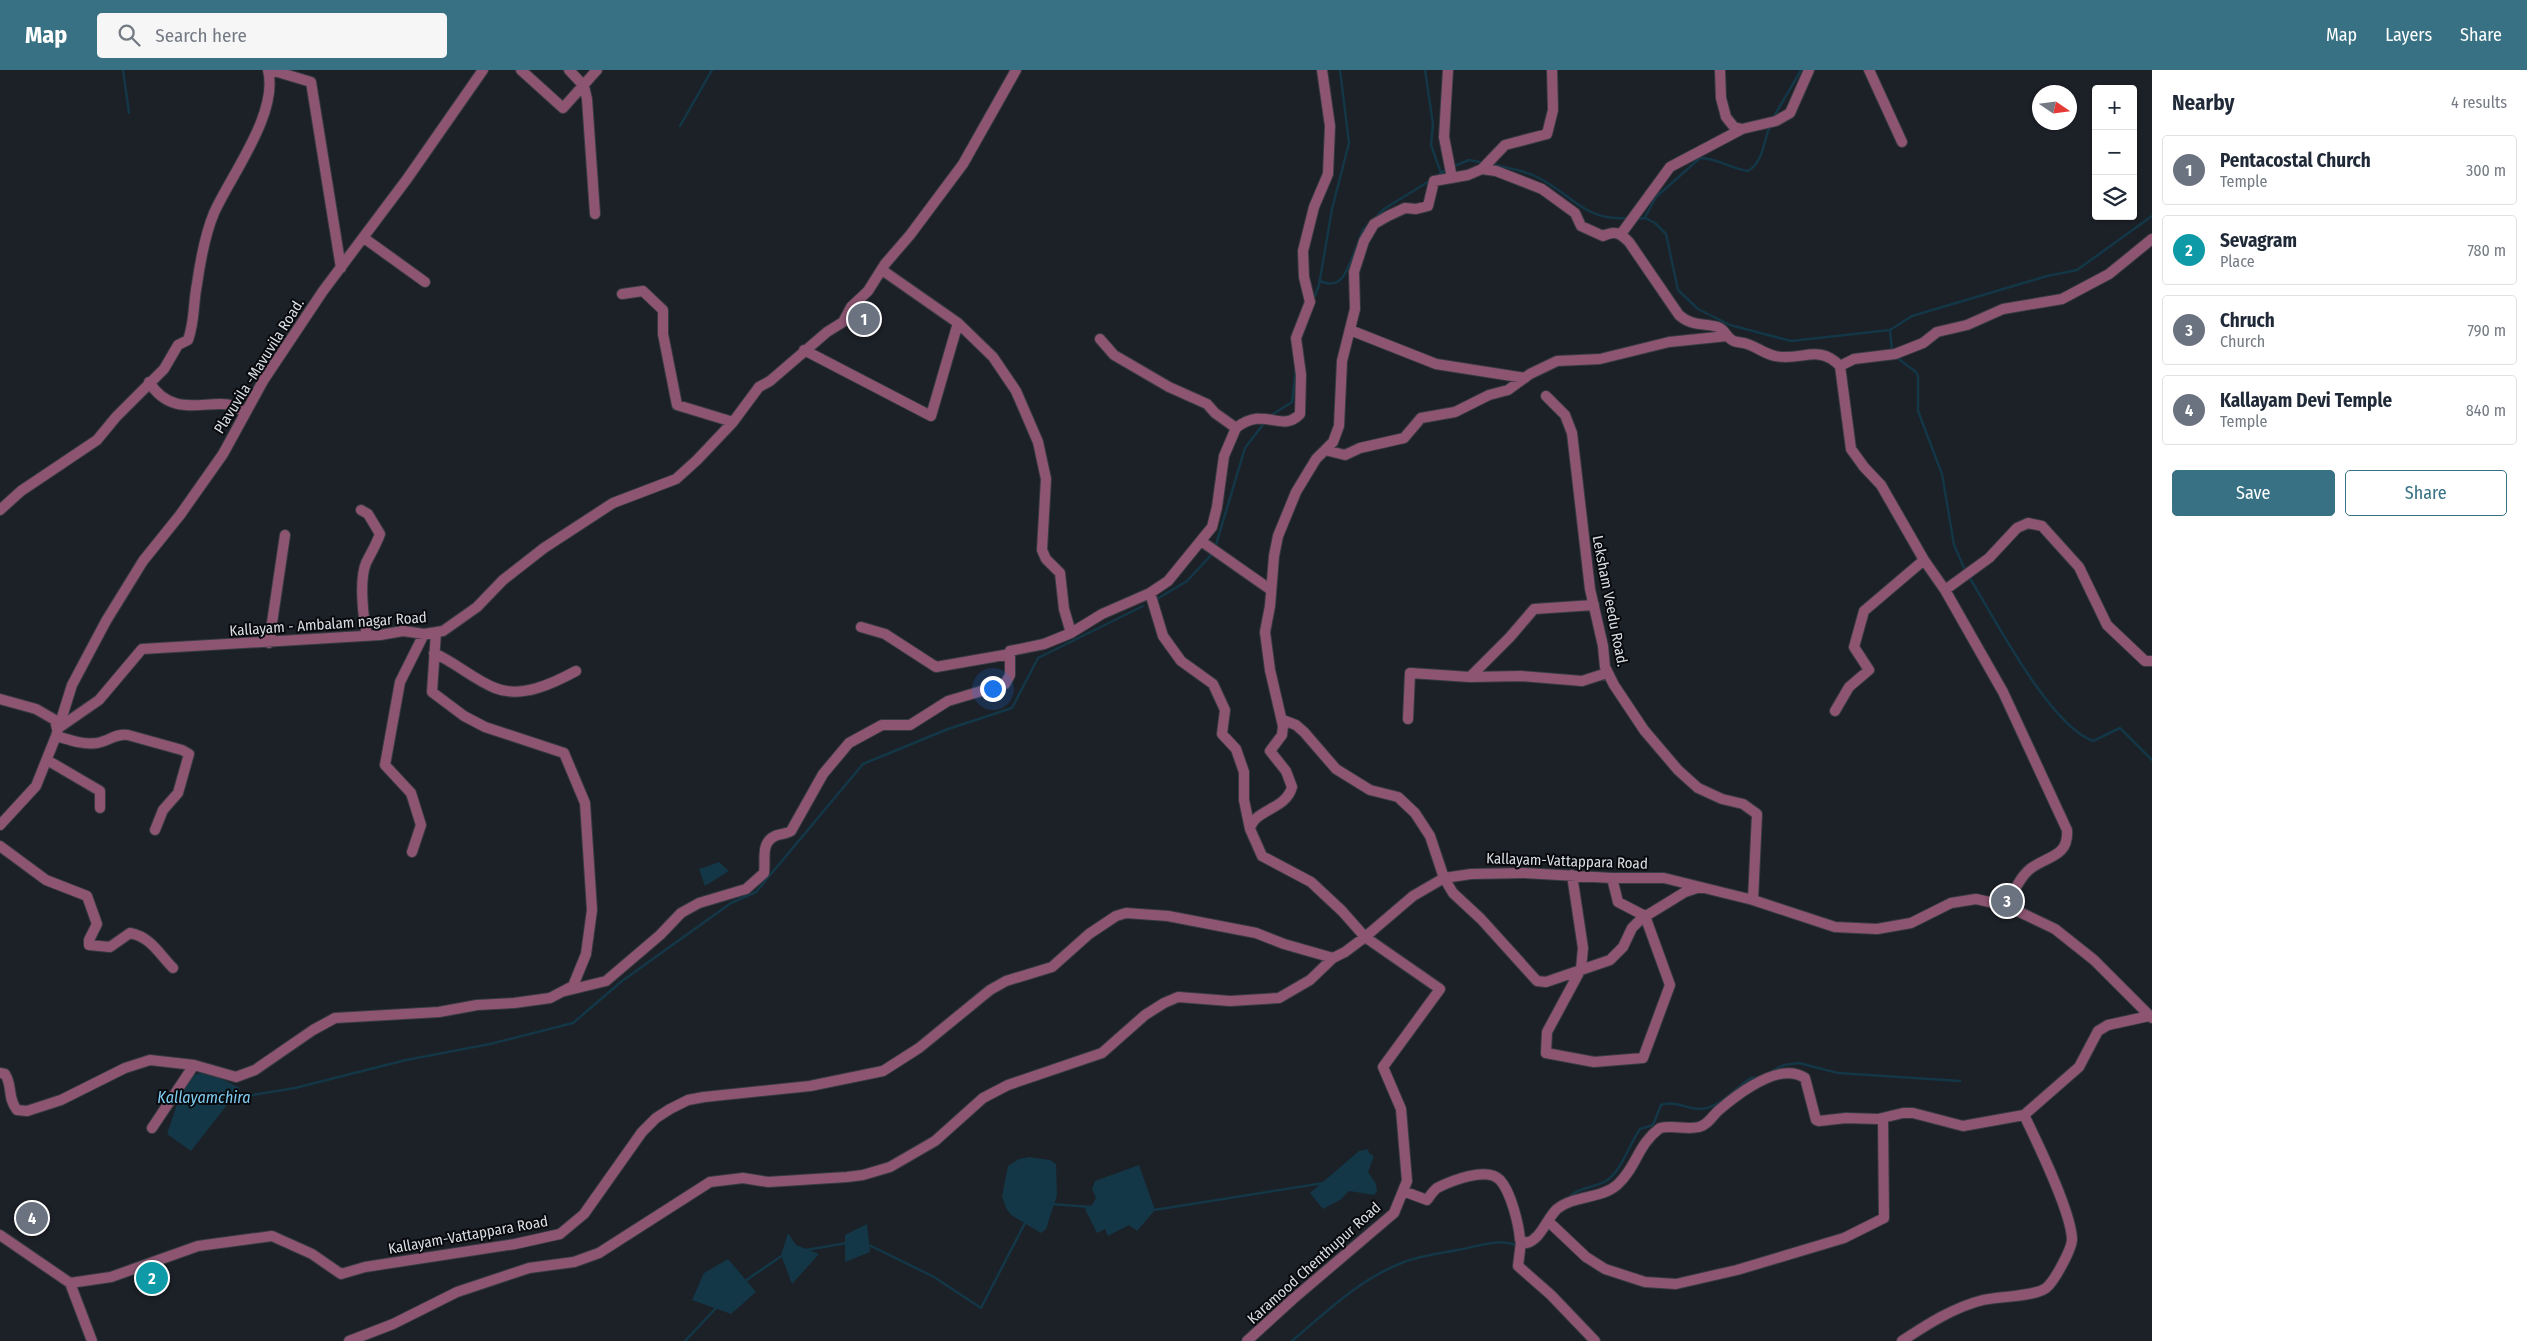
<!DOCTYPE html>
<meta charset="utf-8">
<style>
:root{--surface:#fff;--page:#f6f6f7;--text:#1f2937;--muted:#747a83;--line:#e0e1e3;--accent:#387184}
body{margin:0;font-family:"Fira Sans Condensed",sans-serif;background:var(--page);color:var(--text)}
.controls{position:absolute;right:15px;top:15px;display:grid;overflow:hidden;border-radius:5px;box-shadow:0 1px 4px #0004}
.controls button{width:45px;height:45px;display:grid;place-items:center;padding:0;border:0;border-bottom:1px solid var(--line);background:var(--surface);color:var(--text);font:25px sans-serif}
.compass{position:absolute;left:2032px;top:15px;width:45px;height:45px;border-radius:50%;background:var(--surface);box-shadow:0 1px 4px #0004;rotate:103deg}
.you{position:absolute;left:992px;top:618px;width:18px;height:18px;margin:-12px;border:4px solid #fff;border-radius:50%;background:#1a73e8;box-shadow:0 0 0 8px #1a73e833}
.badge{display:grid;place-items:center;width:32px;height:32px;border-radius:50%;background:var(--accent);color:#fff;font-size:16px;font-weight:700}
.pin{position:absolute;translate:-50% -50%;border:2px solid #fff;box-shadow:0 1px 5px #0006}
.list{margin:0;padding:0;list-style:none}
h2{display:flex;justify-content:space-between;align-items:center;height:65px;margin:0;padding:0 20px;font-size:21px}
h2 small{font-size:16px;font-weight:400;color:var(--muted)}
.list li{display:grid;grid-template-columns:32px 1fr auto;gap:15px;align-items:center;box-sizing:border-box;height:70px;margin:0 10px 10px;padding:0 10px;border:1px solid var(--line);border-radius:5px}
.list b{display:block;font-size:19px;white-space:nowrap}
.list p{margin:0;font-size:16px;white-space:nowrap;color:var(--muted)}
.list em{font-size:16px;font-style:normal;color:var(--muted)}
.actions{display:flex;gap:10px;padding:15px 20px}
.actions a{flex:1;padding:11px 0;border:1px solid var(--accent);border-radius:5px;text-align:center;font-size:18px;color:var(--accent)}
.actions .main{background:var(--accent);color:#fff}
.icon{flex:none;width:28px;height:28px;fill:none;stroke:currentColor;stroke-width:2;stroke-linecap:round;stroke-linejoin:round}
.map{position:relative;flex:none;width:2152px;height:1271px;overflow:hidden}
header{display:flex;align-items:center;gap:30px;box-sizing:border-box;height:70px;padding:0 25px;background:var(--accent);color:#fff}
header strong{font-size:24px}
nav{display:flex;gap:28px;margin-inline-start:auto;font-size:18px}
.search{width:350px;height:45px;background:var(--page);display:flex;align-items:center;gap:12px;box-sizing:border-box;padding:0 18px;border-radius:5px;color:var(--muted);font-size:19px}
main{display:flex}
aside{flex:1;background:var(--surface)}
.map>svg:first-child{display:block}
.water{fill:#133747}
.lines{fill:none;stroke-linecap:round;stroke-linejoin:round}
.stream{stroke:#133747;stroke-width:2.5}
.minor-casing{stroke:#373b41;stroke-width:12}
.minor{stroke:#8d5572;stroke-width:10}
.labels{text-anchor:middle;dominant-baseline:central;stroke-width:4;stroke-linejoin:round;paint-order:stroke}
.street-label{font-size:15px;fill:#dbdee3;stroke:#080a0d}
.water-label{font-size:16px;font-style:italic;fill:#80cdf3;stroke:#080a0d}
</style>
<header>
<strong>Map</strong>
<div class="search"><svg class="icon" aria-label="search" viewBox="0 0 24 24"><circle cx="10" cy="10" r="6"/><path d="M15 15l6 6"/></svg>Search here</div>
<nav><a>Map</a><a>Layers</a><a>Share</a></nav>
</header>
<main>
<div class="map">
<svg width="2152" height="1271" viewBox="0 0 2152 1271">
<rect width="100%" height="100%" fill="#1c2027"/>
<path class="water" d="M719,792L729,801L705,816L699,799Z
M206,1001L240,1018L191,1081L167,1064L186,1008Z
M1368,1079L1369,1083L1374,1086L1368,1102L1376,1114L1377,1121L1374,1125L1349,1121L1340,1130L1323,1139L1310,1123L1359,1081Z
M1029,1087L1050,1090L1056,1094L1057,1125L1046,1159L1041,1163L1011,1145L1006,1138L1002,1126L1008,1096L1019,1089Z
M1139,1095L1155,1140L1137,1161L1129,1155L1108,1166L1105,1159L1097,1163L1085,1139L1092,1135L1096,1128L1092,1119L1095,1111Z
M867,1154L870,1182L845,1192V1165Z
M788,1163L796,1175L819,1184L792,1214L781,1185Z
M728,1189L756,1222L731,1244L692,1230L704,1203Z"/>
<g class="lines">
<path class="stream" d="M123,0L129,43
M1425,0L1433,54L1431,75L1441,103
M1773,48L1801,0
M680,56L712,0
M1491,94C1506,98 1525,100 1539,108C1571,124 1585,151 1625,148
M1452,97L1469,90L1485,93
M1435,107L1447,99
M1645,147L1656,127L1700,88C1718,88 1731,99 1748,101C1764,91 1763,72 1770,56
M1375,148L1384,139L1431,110
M1637,149L1645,148L1655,153L1666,164L1678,220L1698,239L1730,255L1791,271L1890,260L1912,246L2047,206L2077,200L2152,146
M1320,211C1327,214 1336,215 1342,208C1349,200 1358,172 1363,160L1368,155
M1314,228L1319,215L1332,139L1349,73L1340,0
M1890,260L1892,281
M1896,287L1916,302L1918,306V341L1942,404L1954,475L1965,500
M1270,346L1292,332L1296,298
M1215,478L1245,378L1265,352
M1968,505C1994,547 2049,655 2093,671L2120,658L2152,690
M1157,529L1187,511L1213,483
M1770,1002L1784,995L1799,993L1838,1003L1960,1011
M229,1029L295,1018L406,990L490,974L573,953L622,911L731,833L756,822L863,694L948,659L1012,638L1038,588L1143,536
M1568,1129C1577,1117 1594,1118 1606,1111C1621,1102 1630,1073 1640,1059L1653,1055L1661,1035C1675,1030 1686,1039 1700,1039C1719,1039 1736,1017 1751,1008H1758
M1051,1134L1091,1137
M1154,1140L1324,1113
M867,1174L934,1207L981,1238L1025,1153
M806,1180L847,1173
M745,1211L783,1185
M685,1271L717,1237
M1292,1271C1326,1242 1361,1208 1404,1192C1423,1185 1443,1183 1463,1179C1483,1175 1499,1168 1518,1176"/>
<defs>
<path id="minor" d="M271,0L311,12L341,198
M521,0L563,38L597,0
M569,0L584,16L587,29L595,144
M1448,0L1444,67L1452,108
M1720,0L1721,28L1726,47L1734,57L1742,59L1776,51L1790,43L1809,0
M1869,0L1902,72
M1482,99L1505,75L1547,64L1553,40L1552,0
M1621,164L1670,97L1742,59
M364,168L425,212
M622,224L643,221L663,240V264L677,335L733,352
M958,253L993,287L1016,321L1038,372L1046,409L1042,480L1046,489L1060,503L1064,539L1071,563
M1350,260L1436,294L1525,308
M1100,269L1114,285L1169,317L1207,334L1215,343L1236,358
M804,280L931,346L958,253L882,200
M1840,296L1854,289L1895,284L1923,273L1937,262L1967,255L2003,239L2062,229L2109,204L2152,169
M1840,296L1851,379L1864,397L1881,415L1924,490L1945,520
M149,312C178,358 223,317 245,344
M1546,326L1565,345L1572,363L1590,519L1603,576L1605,597L1614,615L1644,660L1678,700L1698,718L1722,729L1743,734L1757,744L1753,830
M1325,380L1345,385L1360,378L1404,368L1421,348L1455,342L1489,325L1508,320L1530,304L1557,291L1600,289L1669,272L1727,266
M0,440L21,421L97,370L116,347L164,299L178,275L188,270C195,251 193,233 197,214C200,193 206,162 214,143C231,105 279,43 268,0
M361,440L368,444L380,464C376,475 371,483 366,493C359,510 363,547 367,565
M1201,471L1271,520
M1150,523L1163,566L1181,591L1213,614L1225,640L1222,664L1236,679L1244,702V730L1250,759
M861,557L885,564L936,597L1010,584
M269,573L285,465
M434,583C456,593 473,609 495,618C521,629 554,613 576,601
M1470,607L1510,567L1534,539L1594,535
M0,629L36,639L55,650L57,659L99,630L142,579L380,565L403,561L424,564L443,561L477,537L503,510L544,478L613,433L676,409L697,390L733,352L759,317L770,311L827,262L843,252L851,237L868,221L885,194L910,165L963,94L1016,0
M1835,641L1849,617L1869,600L1854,577L1864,541L1924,490
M1408,649L1410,603L1470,607L1521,606L1582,611L1607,603
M1283,650L1296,655L1304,662L1336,699L1370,720L1398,727L1415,743L1430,766L1444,808L1453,823L1481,849L1537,911L1546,912L1610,890L1623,877L1632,858L1641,849L1685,822L1700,817
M56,666C70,670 83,675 97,673C109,671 116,663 128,665L182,680L189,684L178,723L163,740L155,760
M47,690L100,721V738
M0,755L36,716L56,666L72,615L106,551L143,491L180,445L223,384L263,311L323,221L407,109L483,0
M0,776L46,810L87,826L97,854L89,870V875L110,877L130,863C151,867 159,884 173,898
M412,782L421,755L411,723L385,695L400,612L424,564
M1572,805L1583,878L1581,899L1547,962L1546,983L1594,992L1643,988L1670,915L1645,846L1618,832L1612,808
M2007,836C2013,824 2019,808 2030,799C2047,786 2069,787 2067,760L2003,622L1945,520L1989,488L2017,458L2028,453L2042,456L2079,497L2107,555L2145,591H2152
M565,921L606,911L660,865L681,843L699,833L746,819L764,803C766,790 760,773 775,766C780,764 786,764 791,761L823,704L849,673L882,655H910L948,631L1005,614L1010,605V581L1044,574L1071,563L1102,544L1150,523L1168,511L1212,457L1217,437L1224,386L1236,358C1265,335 1281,364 1300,344L1301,305L1296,268L1310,232L1304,207L1303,181L1314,137L1328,104L1330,56L1322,0
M0,1003L5,1004C13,1016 7,1028 17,1040L27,1041L61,1030L125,998L150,990L194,995L236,1007L255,1000L313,960L335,948L439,942L477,935L514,933L550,928L573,916L586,884L592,840L585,733L564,683L485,657L464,646L432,622L436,562
M152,1058L194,995
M1403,1121L1427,1130C1430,1126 1433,1121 1437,1118C1451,1111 1487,1096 1500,1110C1511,1122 1519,1155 1520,1170L1527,1173C1541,1169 1547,1148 1557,1139C1574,1125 1601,1129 1617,1115C1637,1097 1637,1075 1660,1058C1673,1055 1687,1060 1699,1057C1708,1055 1713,1045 1719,1040C1738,1024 1780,991 1805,1008L1816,1050L1819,1051L1846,1048L1878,1049L1903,1043H1913L1963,1056L2024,1045L2079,997L2098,961L2108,955L2149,946
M1548,1151L1586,1187L1605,1199L1645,1212L1676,1214L1737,1200L1844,1168L1884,1148L1883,1048
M0,1165L70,1213L111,1207L198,1176L272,1166L312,1184L341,1204L365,1197L515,1174L560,1164L584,1144L642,1062L656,1048L670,1039L688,1030L704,1027L810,1016L883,1001L919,978L990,920L1006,911L1052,897L1089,864L1116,846L1126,843L1168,846L1256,863L1284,874L1333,888L1345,882L1365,867L1413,826L1444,808L1471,804L1524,803L1612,808H1664L1753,830L1835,857L1877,859L1911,853L1951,833L1976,829L2007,836L2055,859L2094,890L2152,948
M1521,1172L1518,1196L1551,1225L1595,1271
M70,1213L92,1271
M349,1271L393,1254L457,1222L529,1198L574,1192L599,1183L710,1112L743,1108L768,1112L847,1107L863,1105L890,1097L935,1071L983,1028L1008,1015L1102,983L1145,945L1164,933L1178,927L1230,931L1279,928L1310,910L1333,888
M1247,1271L1293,1229L1394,1143L1407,1111L1401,1039L1383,997L1440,919L1365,867L1342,841L1311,812L1262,786L1250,759C1254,739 1286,740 1292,717L1286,701L1270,681L1282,665L1283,656L1270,600L1265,562L1270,536L1274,486L1278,466L1296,422L1316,389L1333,372L1339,356L1342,291L1355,239L1354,202L1364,171L1374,154L1388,146L1405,138L1416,139L1428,136L1434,111L1468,105L1482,99L1496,101L1542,119L1575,143L1581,156L1603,166C1615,160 1620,163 1629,172L1679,245C1691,256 1703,253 1718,257C1725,259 1726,267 1732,270C1736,273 1742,272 1747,274C1757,277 1765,284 1775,286C1801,292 1818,273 1840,296
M1902,1271C1926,1255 1954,1237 1983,1230C1999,1226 2034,1227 2046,1218C2054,1212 2072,1179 2072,1169C2071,1141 2037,1072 2024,1045"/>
</defs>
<use href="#minor" class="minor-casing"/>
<use href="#minor" class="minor"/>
</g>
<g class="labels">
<g class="street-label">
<text transform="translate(259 296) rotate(-58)">Plavuvila -Mavuvila Road.</text>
<text transform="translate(1610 531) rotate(79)">Leksham Veedu Road.</text>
<text transform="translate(328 554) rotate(-4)">Kallayam - Ambalam nagar Road</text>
<text transform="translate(1567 791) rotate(2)">Kallayam-Vattappara Road</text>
<text transform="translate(468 1165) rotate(-10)">Kallayam-Vattappara Road</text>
<text transform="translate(1314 1193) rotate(-42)">Karamood Chenthupur Road</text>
</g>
<g class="water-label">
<text x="204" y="1027">Kallayamchira</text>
</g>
</g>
</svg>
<div class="controls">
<button>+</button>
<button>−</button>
<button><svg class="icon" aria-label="layers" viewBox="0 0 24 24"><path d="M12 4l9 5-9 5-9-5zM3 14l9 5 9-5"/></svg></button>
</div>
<svg class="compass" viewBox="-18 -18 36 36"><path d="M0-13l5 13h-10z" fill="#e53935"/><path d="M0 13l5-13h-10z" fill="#747a83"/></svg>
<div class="you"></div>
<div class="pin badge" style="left:864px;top:249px;background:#6b7280">1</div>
<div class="pin badge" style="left:152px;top:1208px;background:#0f9aa8">2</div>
<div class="pin badge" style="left:2007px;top:831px;background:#6b7280">3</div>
<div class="pin badge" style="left:32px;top:1148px;background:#6b7280">4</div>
</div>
<aside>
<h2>Nearby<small>4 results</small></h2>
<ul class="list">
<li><span class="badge" style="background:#6b7280">1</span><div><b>Pentacostal Church</b><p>Temple</p></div><em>300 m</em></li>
<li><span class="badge" style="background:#0f9aa8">2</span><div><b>Sevagram</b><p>Place</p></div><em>780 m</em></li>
<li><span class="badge" style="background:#6b7280">3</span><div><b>Chruch</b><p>Church</p></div><em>790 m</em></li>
<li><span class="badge" style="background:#6b7280">4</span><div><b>Kallayam Devi Temple</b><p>Temple</p></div><em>840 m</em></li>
</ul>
<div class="actions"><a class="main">Save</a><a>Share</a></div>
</aside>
</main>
